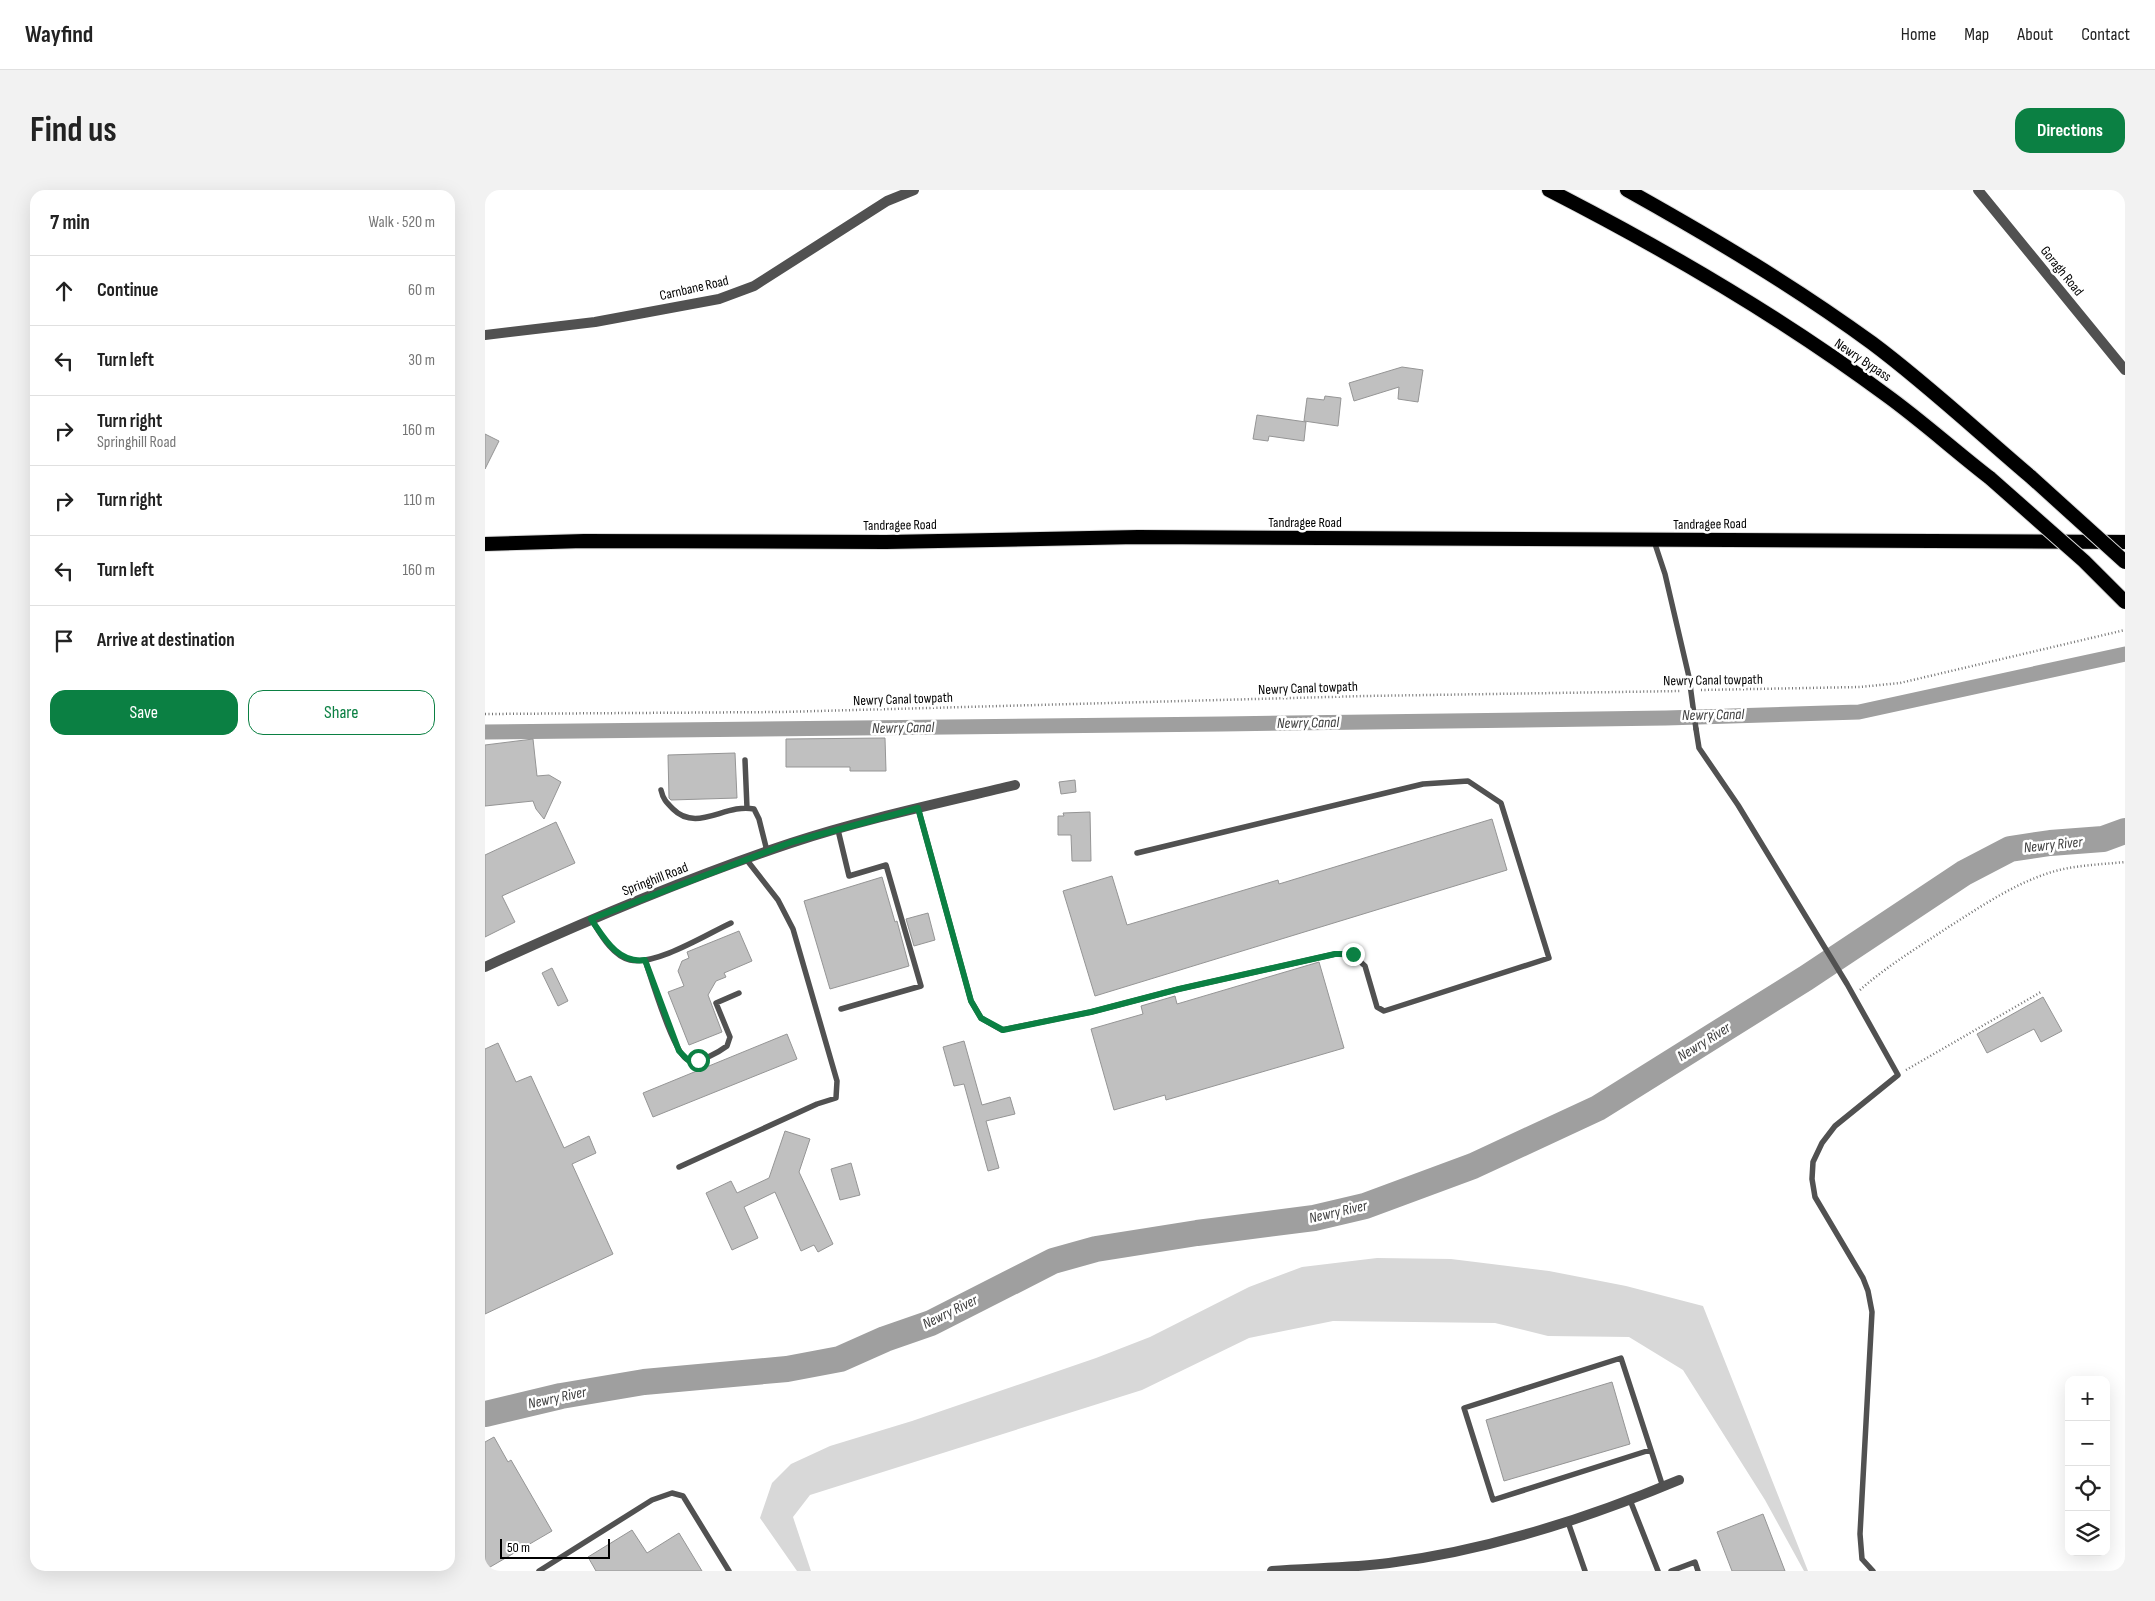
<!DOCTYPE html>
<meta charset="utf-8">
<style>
:root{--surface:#fff;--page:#f2f2f2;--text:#222;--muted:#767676;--line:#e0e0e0;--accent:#0b8043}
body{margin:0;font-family:"Sofia Sans Condensed",sans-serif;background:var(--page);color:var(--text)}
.controls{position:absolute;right:15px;bottom:15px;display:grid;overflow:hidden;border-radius:10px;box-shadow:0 5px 20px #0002}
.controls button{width:45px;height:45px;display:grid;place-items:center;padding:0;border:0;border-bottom:1px solid var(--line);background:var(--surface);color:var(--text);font:25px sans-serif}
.scale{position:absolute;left:15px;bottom:12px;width:110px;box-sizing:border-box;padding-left:5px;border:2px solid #000;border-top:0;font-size:14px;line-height:18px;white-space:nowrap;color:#000;-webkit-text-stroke:4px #fff;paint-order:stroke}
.stop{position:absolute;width:15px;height:15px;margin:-11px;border:4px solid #0b8043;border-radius:50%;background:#fff}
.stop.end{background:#0b8043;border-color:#fff;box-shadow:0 1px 5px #0008}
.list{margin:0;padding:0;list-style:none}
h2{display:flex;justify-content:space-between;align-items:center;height:65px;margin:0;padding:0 20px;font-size:21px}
h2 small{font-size:16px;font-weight:400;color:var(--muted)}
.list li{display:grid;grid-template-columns:32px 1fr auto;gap:15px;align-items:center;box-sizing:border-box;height:70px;padding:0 20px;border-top:1px solid var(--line)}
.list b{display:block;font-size:19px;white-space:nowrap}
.list p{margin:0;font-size:16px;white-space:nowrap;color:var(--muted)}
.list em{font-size:16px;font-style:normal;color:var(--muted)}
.actions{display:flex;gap:10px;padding:15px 20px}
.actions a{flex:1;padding:11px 0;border:1px solid var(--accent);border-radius:15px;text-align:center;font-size:18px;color:var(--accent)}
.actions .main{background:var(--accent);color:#fff}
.icon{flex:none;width:28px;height:28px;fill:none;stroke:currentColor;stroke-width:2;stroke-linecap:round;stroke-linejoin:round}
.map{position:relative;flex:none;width:1640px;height:1381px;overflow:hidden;border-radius:15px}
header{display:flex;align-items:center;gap:30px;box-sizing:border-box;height:70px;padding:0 25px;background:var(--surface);border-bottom:1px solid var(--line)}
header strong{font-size:24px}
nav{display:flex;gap:28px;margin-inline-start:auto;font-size:18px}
.intro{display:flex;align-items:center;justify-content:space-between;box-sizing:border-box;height:120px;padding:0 30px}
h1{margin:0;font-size:35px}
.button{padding:12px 22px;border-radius:15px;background:var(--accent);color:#fff;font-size:18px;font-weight:700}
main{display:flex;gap:30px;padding:0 30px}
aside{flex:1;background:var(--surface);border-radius:15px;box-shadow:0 5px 20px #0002}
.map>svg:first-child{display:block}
.green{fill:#d8d8d8}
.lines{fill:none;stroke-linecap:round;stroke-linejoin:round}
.canal{stroke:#9f9f9f;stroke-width:15}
.river{stroke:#9f9f9f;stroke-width:26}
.building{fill:#c0c0c0;stroke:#959595}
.trunk-casing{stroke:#dbdbdb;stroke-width:16}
.path{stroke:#737373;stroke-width:2.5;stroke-dasharray:1 2.5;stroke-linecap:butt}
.service{stroke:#515151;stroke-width:5.5}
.minor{stroke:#515151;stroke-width:10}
.tertiary{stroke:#515151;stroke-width:10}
.trunk{stroke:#000;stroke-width:14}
.trunk-bridge-casing{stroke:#dbdbdb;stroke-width:16;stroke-linecap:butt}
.service-bridge{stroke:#515151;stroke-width:5.5}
.trunk-bridge{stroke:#000;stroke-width:14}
.route{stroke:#0b8043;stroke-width:6}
.labels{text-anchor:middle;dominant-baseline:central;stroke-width:5;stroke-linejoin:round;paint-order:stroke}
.street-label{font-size:14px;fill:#000;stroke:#fff}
.water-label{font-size:15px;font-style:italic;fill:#404040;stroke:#fff}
</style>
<header>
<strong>Wayfind</strong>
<nav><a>Home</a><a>Map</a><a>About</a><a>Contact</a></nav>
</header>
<div class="intro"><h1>Find us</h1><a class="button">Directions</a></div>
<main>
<aside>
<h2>7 min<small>Walk · 520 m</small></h2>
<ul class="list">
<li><svg class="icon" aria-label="ahead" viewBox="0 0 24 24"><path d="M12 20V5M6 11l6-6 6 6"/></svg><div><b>Continue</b></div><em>60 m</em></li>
<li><svg class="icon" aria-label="left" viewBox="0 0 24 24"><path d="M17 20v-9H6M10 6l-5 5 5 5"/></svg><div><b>Turn left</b></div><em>30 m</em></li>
<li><svg class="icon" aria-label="right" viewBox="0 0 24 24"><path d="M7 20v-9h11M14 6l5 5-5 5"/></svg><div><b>Turn right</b><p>Springhill Road</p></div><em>160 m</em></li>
<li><svg class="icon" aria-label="right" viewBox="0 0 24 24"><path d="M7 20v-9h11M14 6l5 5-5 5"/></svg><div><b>Turn right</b></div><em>110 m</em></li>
<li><svg class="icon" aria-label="left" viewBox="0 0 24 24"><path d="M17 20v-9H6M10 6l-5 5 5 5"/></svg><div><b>Turn left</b></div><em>160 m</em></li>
<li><svg class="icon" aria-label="arrive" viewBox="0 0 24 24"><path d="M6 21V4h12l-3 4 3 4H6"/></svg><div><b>Arrive at destination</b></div></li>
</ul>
<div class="actions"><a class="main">Save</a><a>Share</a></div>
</aside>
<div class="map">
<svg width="1640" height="1381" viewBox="0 0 1640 1381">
<rect width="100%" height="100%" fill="#fff"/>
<path class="green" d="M892,1068L966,1069L1064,1081L1141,1096L1218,1116L1323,1381H1319L1280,1310L1198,1180L1144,1147L1063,1146L1010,1133L848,1131L764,1148L657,1200L325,1305L308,1327L326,1381H312L275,1328L287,1293L306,1274L345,1256L427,1231L611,1168L665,1147L764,1097L817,1077Z"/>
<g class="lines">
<path class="canal" d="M0,542L737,534L1181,528L1374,522L1640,464"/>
<path class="river" d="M0,1224L76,1206L159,1192L302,1179L355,1169L400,1149L446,1133L568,1071L611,1059L712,1043L829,1028L880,1016L988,976L1113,918L1321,788L1479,683L1525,659L1565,653L1618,649L1640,641"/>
</g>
<path class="building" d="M917,177L938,180L933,212L913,209L914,197L869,211L864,193Z
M840,206L856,208L853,236L819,231L822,208L839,210Z
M772,225L821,232L819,251L784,246L783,251L768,249Z
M0,244L14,251L0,279Z
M400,548L401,581H365V577H301V549Z
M48,549L52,586L64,585L76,592L59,629L51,619L48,611L0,616V555Z
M250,563L252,608L186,610L184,608L183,565Z
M590,590L591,602L576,604L574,592Z
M605,622L606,671H587L586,645H573V626H579L578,623Z
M1007,629L1022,680L610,806L578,701L627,686L642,735L793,690L794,694Z
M71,632L90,673L17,706L30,732L0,747V665Z
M397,687L410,732L412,731L424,776L345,799L319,711Z
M443,723L450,750L429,756L421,729Z
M254,741L267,771L239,783L241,787L231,791L223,805L237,842L204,855L183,802L199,796L193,781L197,771L204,768L202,762Z
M834,772L859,858L681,910L680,905L629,920L606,839L658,824L656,816L690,806L692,814Z
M67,778L83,811L73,816L57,783Z
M1558,807L1577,841L1556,852L1549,839L1502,863L1492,844Z
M302,844L312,869L168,927L158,903Z
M479,851L497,915L525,907L530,924L501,931L514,978L503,981L479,894L469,896L458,857Z
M13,853L31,892L46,886L79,958L104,946L111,963L87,974L128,1064L0,1124V859Z
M300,941L325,949L314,982L348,1054L333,1062L329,1055L316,1061L290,1002L259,1017L273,1048L247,1060L221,1003L246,991L252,1003L284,988Z
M366,973L375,1005L355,1010L346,979Z
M1127,1192L1145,1254L1019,1291L1001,1230Z
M9,1247L23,1272L26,1270L67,1341L0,1380V1252Z
M1278,1324L1300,1381H1247L1232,1342Z
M147,1340L162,1363L194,1343L217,1381H111L103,1367Z"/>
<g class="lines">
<defs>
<path id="trunk" d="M1064,0C1181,60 1296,127 1401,205C1437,231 1470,261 1505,288
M1142,0C1226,47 1309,96 1387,153C1442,194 1493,242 1546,287
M0,354L99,351L401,352L653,347L1640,352"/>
</defs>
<use href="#trunk" class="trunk-casing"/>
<path class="path" d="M1216,500L1375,497L1415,493L1640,440
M0,524L297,522L880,506L1196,501
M1375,800C1402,776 1432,758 1462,738C1492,719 1524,697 1558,685C1584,675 1612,675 1640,672
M1421,880L1556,802"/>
<path class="service" d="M1169,351L1180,384L1204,487
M1211,539L1214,558L1253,615L1362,794L1413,885L1350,936L1337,953L1328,972L1327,989L1330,1007L1378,1088L1383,1101L1387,1122L1375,1344L1377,1369L1388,1381
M260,570L262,618
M176,600C178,609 181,612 188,619C212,643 240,613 269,619L274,629L282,661
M433,618L486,811L496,828L517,840L606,822L694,799L850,764L868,765L880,776L892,817L899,821L1064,768L1016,613L983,591L938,594L652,663
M353,640L364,686L401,675L436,796L356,819
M106,729C115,743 127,766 145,770C171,776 222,744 246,733
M160,770C166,787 189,865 203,870C214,874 234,862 242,856L245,847L231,813L254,803
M194,977L332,914L351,908L352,891L308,739L293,710L261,669
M1165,1260L1008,1310L979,1218L1136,1168L1178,1297
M1145,1310L1173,1381
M1083,1332L1100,1381
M54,1381L167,1310L187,1303L198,1306L244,1381
M1186,1381L1210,1372L1213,1381"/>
<path class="minor" d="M0,145L110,132L234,109L269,96L402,11L429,0
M0,777C100,731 201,688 306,653C379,629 455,613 530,595
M787,1381C826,1378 866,1378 904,1373C1005,1360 1101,1329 1194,1290"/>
<path class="tertiary" d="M1493,0L1640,180"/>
<use href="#trunk" class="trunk"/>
<defs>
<path id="trunk-bridge" d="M1546,287L1640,372
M1505,288L1599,371L1640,412"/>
</defs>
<use href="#trunk-bridge" class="trunk-bridge-casing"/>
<path class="service-bridge" d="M1204,487L1211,539"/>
<use href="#trunk-bridge" class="trunk-bridge"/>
</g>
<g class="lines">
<path class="route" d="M213,870L204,871L194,861L160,770C133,774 119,748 106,729L307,652L433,618L486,811L496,828L518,840L606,822L694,799L850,764H868"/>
</g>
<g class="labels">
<g class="street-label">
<text transform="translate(1577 81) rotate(51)">Goragh Road</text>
<text transform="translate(209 98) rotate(-13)">Carnbane Road</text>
<text transform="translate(1378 170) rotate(34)">Newry Bypass</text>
<text x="820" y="332">Tandragee Road</text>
<text transform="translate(1225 334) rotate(-1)">Tandragee Road</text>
<text transform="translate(415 335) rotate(-1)">Tandragee Road</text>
<text transform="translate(1228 490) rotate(-1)">Newry Canal towpath</text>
<text transform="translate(823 498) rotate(-2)">Newry Canal towpath</text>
<text transform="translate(418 509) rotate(-2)">Newry Canal towpath</text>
<text transform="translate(170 689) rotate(-21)">Springhill Road</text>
</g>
<g class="water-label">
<text transform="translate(1228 525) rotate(-1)">Newry Canal</text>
<text transform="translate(823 533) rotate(-1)">Newry Canal</text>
<text transform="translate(418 538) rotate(-1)">Newry Canal</text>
<text transform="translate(1568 655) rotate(-6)">Newry River</text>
<text transform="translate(1219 852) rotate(-32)">Newry River</text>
<text transform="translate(853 1022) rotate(-13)">Newry River</text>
<text transform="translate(465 1122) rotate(-26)">Newry River</text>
<text transform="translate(72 1208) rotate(-12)">Newry River</text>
</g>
</g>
</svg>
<div class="controls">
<button>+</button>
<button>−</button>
<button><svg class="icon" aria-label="locate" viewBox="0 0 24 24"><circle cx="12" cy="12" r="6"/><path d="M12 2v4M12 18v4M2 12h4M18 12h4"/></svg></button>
<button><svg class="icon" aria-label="layers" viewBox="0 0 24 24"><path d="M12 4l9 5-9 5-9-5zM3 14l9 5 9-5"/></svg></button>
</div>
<div class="scale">50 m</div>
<div class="stop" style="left:213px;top:870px"></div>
<div class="stop end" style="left:868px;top:764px"></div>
</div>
</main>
